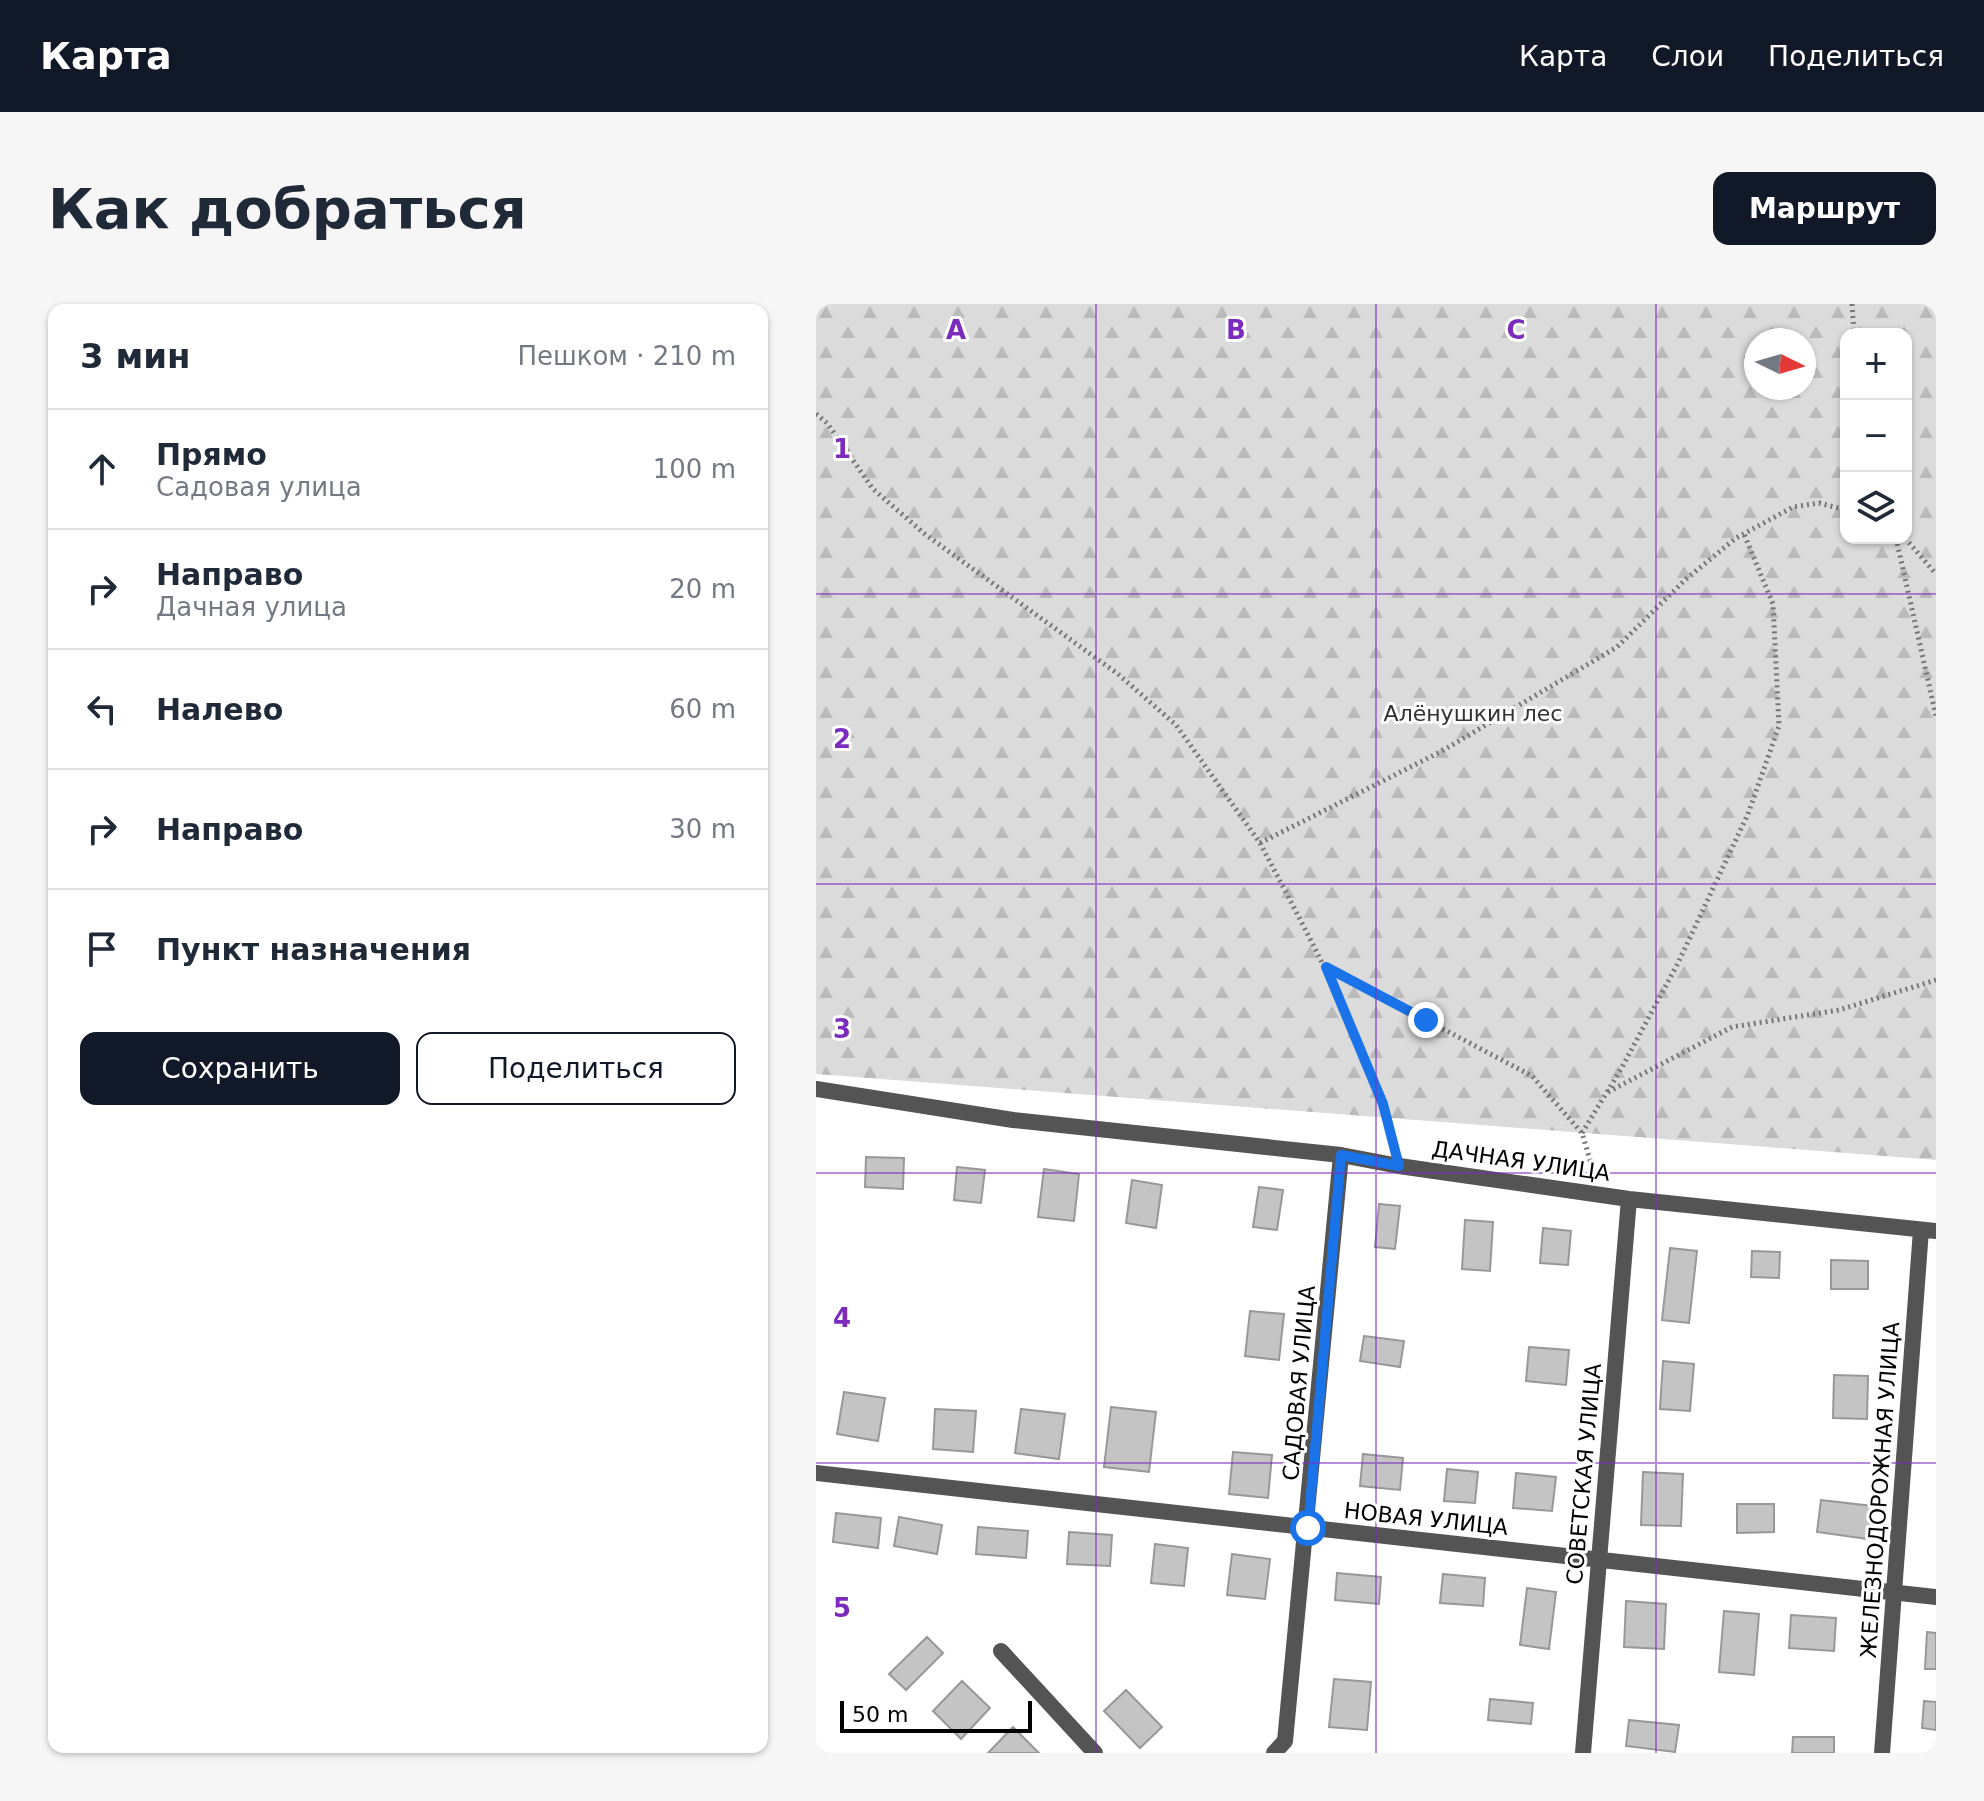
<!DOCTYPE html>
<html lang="ru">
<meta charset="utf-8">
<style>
:root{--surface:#fff;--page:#f6f6f7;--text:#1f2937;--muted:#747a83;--line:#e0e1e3;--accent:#111827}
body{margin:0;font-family:"DejaVu Sans",sans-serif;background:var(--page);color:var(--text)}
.controls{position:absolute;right:24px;top:24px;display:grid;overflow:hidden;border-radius:16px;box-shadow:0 2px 6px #0004}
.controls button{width:72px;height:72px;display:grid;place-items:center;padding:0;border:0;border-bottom:2px solid var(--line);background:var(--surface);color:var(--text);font:40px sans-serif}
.compass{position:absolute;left:928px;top:24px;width:72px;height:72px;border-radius:50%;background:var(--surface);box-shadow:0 2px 6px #0004;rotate:95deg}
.scale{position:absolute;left:24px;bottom:20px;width:192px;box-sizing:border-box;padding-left:8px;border:4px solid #000;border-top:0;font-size:22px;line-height:28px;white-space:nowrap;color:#000;-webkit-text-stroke:6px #fff;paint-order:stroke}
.stop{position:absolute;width:24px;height:24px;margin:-18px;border:6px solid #1a73e8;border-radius:50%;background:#fff}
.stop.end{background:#1a73e8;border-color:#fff;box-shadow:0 2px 8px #0008}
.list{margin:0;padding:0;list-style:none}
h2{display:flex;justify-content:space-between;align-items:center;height:104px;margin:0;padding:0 32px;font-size:34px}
h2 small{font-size:26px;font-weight:400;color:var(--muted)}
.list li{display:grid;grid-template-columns:52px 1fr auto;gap:24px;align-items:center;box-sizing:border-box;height:120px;padding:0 32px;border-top:2px solid var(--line)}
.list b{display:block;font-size:30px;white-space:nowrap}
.list p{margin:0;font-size:26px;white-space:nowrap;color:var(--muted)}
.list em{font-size:26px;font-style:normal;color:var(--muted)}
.actions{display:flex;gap:16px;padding:24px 32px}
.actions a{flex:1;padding:18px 0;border:2px solid var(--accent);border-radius:16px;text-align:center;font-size:28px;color:var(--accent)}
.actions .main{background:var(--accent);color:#fff}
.icon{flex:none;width:44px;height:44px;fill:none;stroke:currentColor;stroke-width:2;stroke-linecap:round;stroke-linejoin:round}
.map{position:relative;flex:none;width:1120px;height:1449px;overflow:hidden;border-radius:16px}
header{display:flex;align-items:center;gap:48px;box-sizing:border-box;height:112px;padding:0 40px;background:var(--accent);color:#fff}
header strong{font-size:38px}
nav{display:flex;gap:44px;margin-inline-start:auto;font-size:28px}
.intro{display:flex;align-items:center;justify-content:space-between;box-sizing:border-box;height:192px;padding:0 48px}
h1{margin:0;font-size:56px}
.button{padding:20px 36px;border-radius:16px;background:var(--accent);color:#fff;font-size:28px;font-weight:700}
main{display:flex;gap:48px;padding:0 48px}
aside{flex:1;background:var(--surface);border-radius:16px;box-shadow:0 2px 6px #0004}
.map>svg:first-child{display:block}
.forest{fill:url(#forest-firs);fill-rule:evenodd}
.building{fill:#c4c4c4;stroke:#989898;stroke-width:2}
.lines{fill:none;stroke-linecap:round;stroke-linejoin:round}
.path{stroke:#767676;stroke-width:5;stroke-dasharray:2 4;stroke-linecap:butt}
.street{stroke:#545454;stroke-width:16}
.route{stroke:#1a73e8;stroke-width:10}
.grid{fill:none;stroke:#7b2cbf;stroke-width:2;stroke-opacity:0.55}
.labels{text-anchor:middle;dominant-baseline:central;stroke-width:6;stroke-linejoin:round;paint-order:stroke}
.park-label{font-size:22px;fill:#323232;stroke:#fff}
.street-label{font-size:22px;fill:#000;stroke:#fff}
.grid-label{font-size:26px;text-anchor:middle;font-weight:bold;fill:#7b2cbf;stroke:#fff;stroke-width:6;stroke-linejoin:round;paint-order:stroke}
</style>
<header>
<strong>Карта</strong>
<nav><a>Карта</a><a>Слои</a><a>Поделиться</a></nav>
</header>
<div class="intro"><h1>Как добраться</h1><a class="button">Маршрут</a></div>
<main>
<aside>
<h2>3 мин<small>Пешком · 210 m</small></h2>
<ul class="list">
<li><svg class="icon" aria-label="ahead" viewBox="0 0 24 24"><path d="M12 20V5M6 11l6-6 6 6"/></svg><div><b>Прямо</b><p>Садовая улица</p></div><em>100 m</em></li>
<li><svg class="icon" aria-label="right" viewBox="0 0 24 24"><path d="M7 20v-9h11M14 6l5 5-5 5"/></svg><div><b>Направо</b><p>Дачная улица</p></div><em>20 m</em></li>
<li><svg class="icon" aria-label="left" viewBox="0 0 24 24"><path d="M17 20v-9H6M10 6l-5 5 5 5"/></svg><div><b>Налево</b></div><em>60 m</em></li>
<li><svg class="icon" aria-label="right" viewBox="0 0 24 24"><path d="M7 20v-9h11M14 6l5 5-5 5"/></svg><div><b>Направо</b></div><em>30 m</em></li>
<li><svg class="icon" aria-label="arrive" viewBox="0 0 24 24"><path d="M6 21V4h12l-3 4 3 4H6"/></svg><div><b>Пункт назначения</b></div></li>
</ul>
<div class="actions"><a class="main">Сохранить</a><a>Поделиться</a></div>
</aside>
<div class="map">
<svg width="1120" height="1449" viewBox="0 0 1120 1449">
<defs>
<pattern id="forest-firs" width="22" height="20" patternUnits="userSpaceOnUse" patternTransform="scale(2)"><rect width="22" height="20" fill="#dbdbdb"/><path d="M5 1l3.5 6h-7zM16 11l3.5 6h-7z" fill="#bababa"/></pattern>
</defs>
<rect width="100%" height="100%" fill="#fff"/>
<path class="forest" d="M0,0H1120V856L0,770ZM1030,30H1090V234H1030ZM940,36H988V84H940Z"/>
<path class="building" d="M50,853L88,854L87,885L49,883Z
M141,863L169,866L165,899L138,896Z
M228,865L263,870L258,917L222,913Z
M316,876L346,881L340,924L310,919Z
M443,883L467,886L461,926L437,923Z
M563,900L584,902L579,945L559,943Z
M649,916L677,918L674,967L646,965Z
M727,924L755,927L752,961L724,959Z
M854,944L881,947L873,1019L846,1016Z
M936,947L964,948L963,974L935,973Z
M1015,956L1052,957V985H1015Z
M434,1007L468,1010L463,1056L429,1052Z
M548,1032L588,1037L584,1063L544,1057Z
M713,1043L753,1046L750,1081L710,1077Z
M847,1057L878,1060L874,1107L844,1105Z
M1018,1071L1052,1072L1051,1115L1017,1114Z
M28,1088L69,1094L62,1137L21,1130Z
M295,1103L340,1108L333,1168L288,1163Z
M119,1105L160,1107L157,1148L117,1145Z
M205,1105L249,1110L243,1155L199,1149Z
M417,1148L456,1151L452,1194L413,1190Z
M547,1150L587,1154L584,1186L544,1182Z
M631,1165L662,1168L659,1199L628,1197Z
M827,1168L867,1170L865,1222L825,1221Z
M700,1169L740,1173L736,1207L697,1204Z
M1005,1196L1056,1202L1052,1235L1001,1228Z
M921,1200H958V1228L921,1229Z
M20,1209L65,1214L62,1244L17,1238Z
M83,1213L126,1221L121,1250L78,1242Z
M162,1223L212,1227L210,1254L160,1250Z
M253,1228L296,1231L294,1262L251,1260Z
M339,1240L372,1244L368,1282L335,1279Z
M416,1250L454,1255L449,1295L411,1291Z
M521,1269L565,1273L563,1300L519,1296Z
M627,1270L669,1274L667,1302L624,1299Z
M711,1284L740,1288L733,1345L704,1341Z
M810,1297L850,1300L848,1345L808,1343Z
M908,1307L943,1310L938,1371L903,1368Z
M975,1311L1020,1314L1018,1347L973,1344Z
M1111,1328L1120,1329V1365H1109Z
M111,1333L127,1349L90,1386L73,1370Z
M518,1375L555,1378L551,1426L513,1423Z
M146,1377L174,1404L145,1435L117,1407Z
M310,1386L346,1423L324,1444L288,1407Z
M674,1395L717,1399L715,1420L672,1416Z
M1108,1397L1120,1398V1426L1106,1424Z
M813,1416L863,1421L859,1448L810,1442Z
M197,1423L223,1449H172Z
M977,1433H1018V1449H976Z"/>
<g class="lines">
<path class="path" d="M1036,0L1038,30
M0,110L11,119L57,185L110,231L302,370L360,421L444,539L626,447L801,343L869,276L920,234L977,203L1003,199L1030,206
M1080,234L1120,412
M1089,234L1120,270
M444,539C495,636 549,734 577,841
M510,663L716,772L766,829L779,873
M792,788L916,723L1023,706L1120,676
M766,829L805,765L862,659L932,510L963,422L957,300L928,230"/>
<path class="street" d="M0,785L197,816L525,851L583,862L813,895L1120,927
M0,1169L1120,1293
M185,1347L279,1449
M458,1449L469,1437L525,851
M767,1449L813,895
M1066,1449L1105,926"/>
</g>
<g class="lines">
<path class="route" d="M492,1224L525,851L583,862L567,800L510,663L610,716"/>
</g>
<path class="grid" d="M280,0V1449M560,0V1449M840,0V1449M0,290H1120M0,580H1120M0,869H1120M0,1159H1120"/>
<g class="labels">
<g class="park-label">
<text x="657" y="409">Алёнушкин лес</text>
</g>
<g class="street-label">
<text transform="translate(705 857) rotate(8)">ДАЧНАЯ УЛИЦА</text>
<text transform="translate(483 1079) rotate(-85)">САДОВАЯ УЛИЦА</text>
<text transform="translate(768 1170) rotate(-85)">СОВЕТСКАЯ УЛИЦА</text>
<text transform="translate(1064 1186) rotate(-86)">ЖЕЛЕЗНОДОРОЖНАЯ УЛИЦА</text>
<text transform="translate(610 1215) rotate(6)">НОВАЯ УЛИЦА</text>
</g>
</g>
<g class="grid-label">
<text x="140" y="35">A</text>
<text x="420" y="35">B</text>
<text x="700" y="35">C</text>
<text x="26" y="154">1</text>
<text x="26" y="444">2</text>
<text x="26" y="734">3</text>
<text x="26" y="1023">4</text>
<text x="26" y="1313">5</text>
</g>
</svg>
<div class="controls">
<button>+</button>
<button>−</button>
<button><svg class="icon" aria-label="layers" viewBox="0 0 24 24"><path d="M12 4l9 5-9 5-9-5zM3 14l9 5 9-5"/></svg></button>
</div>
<svg class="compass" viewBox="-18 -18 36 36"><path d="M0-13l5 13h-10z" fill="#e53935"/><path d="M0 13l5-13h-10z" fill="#747a83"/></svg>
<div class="scale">50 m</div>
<div class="stop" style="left:492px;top:1224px"></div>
<div class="stop end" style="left:610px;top:716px"></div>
</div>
</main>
